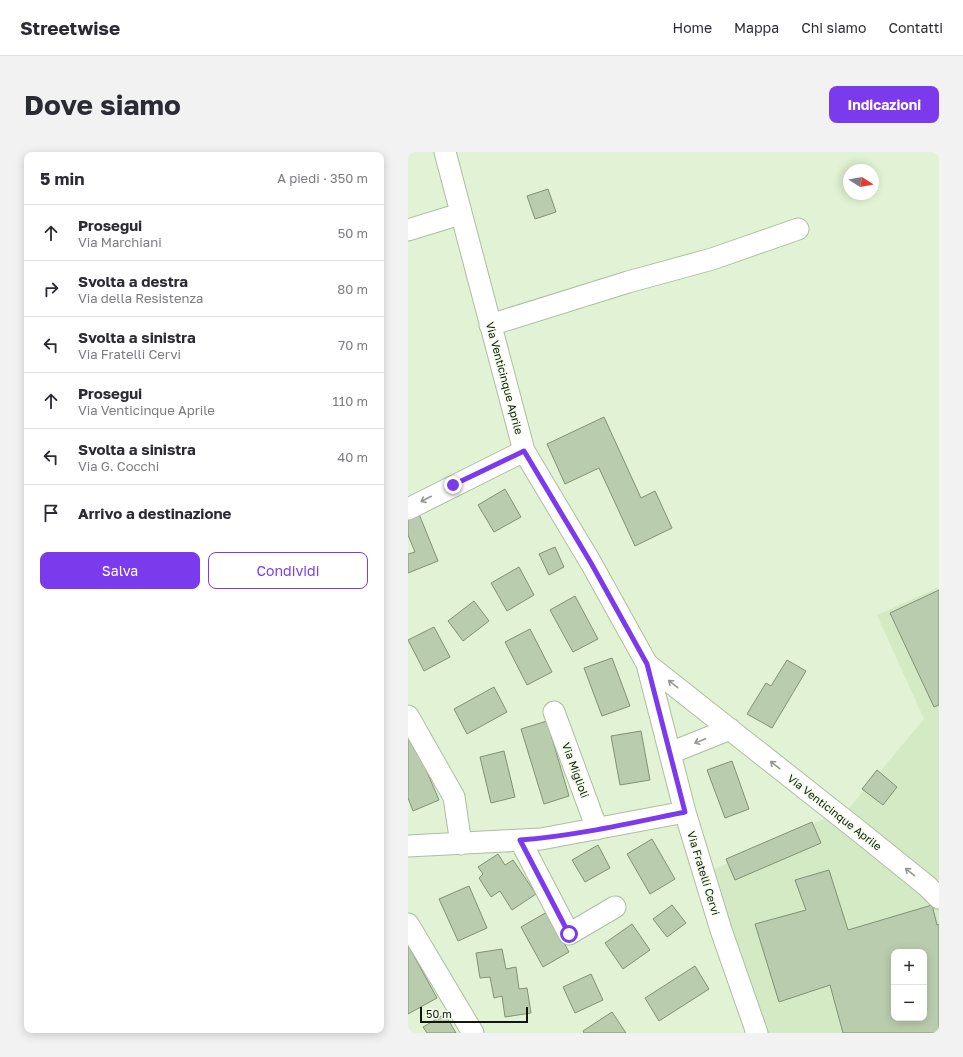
<!DOCTYPE html>
<html lang="it">
<meta charset="utf-8">
<style>
:root{--surface:#fff;--page:#f2f2f3;--text:#2b2b33;--muted:#7c7c81;--line:#e1e1e2;--accent:#7c3aed}
body{margin:0;font-family:"Golos Text",sans-serif;background:var(--page);color:var(--text)}
.controls{position:absolute;right:12px;bottom:12px;display:grid;overflow:hidden;border-radius:8px;box-shadow:0 2px 10px #0003}
.controls button{width:36px;height:36px;display:grid;place-items:center;padding:0;border:0;border-bottom:1px solid var(--line);background:var(--surface);color:var(--text);font:20px sans-serif}
.compass{position:absolute;left:435px;top:12px;width:36px;height:36px;border-radius:50%;background:var(--surface);box-shadow:0 2px 10px #0003;rotate:101deg}
.scale{position:absolute;left:12px;bottom:10px;width:108px;box-sizing:border-box;padding-left:4px;border:2px solid #11170c;border-top:0;font-size:11px;line-height:14px;white-space:nowrap;color:#11170c;-webkit-text-stroke:3px #f3feeb;paint-order:stroke}
.stop{position:absolute;width:12px;height:12px;margin:-9px;border:3px solid #7c3aed;border-radius:50%;background:#fff}
.stop.end{background:#7c3aed;border-color:#fff;box-shadow:0 1px 4px #0008}
.list{margin:0;padding:0;list-style:none}
h2{display:flex;justify-content:space-between;align-items:center;height:52px;margin:0;padding:0 16px;font-size:17px}
h2 small{font-size:13px;font-weight:400;color:var(--muted)}
.list li{display:grid;grid-template-columns:26px 1fr auto;gap:12px;align-items:center;box-sizing:border-box;height:56px;padding:0 16px;border-top:1px solid var(--line)}
.list b{display:block;font-size:15px;white-space:nowrap}
.list p{margin:0;font-size:13px;white-space:nowrap;color:var(--muted)}
.list em{font-size:13px;font-style:normal;color:var(--muted)}
.actions{display:flex;gap:8px;padding:12px 16px}
.actions a{flex:1;padding:9px 0;border:1px solid var(--accent);border-radius:8px;text-align:center;font-size:14px;color:var(--accent)}
.actions .main{background:var(--accent);color:#fff}
.icon{flex:none;width:22px;height:22px;fill:none;stroke:currentColor;stroke-width:2;stroke-linecap:round;stroke-linejoin:round}
.map{position:relative;flex:none;width:531px;height:881px;overflow:hidden;border-radius:8px}
header{display:flex;align-items:center;gap:24px;box-sizing:border-box;height:56px;padding:0 20px;background:var(--surface);border-bottom:1px solid var(--line)}
header strong{font-size:19px}
nav{display:flex;gap:22px;margin-inline-start:auto;font-size:14px}
.intro{display:flex;align-items:center;justify-content:space-between;box-sizing:border-box;height:96px;padding:0 24px}
h1{margin:0;font-size:28px}
.button{padding:10px 18px;border-radius:8px;background:var(--accent);color:#fff;font-size:14px;font-weight:700}
main{display:flex;gap:24px;padding:0 24px}
aside{flex:1;background:var(--surface);border-radius:8px;box-shadow:0 2px 10px #0003}
.map>svg:first-child{display:block}
.built{fill:#d4eac4;fill-rule:evenodd}
.building{fill:#baccae;stroke:#819175;fill-rule:evenodd}
.lines{fill:none;stroke-linecap:round;stroke-linejoin:round}
.minor-casing{stroke:#adbea0;stroke-width:23}
.minor{stroke:#fff;stroke-width:21}
.oneway{stroke:#949792}
.route{stroke:#7c3aed;stroke-width:5}
.labels{text-anchor:middle;dominant-baseline:central;stroke-width:3;stroke-linejoin:round;paint-order:stroke}
.street-label{font-size:11px;fill:#11170c;stroke:#f3feeb}
</style>
<header>
<strong>Streetwise</strong>
<nav><a>Home</a><a>Mappa</a><a>Chi siamo</a><a>Contatti</a></nav>
</header>
<div class="intro"><h1>Dove siamo</h1><a class="button">Indicazioni</a></div>
<main>
<aside>
<h2>5 min<small>A piedi · 350 m</small></h2>
<ul class="list">
<li><svg class="icon" aria-label="ahead" viewBox="0 0 24 24"><path d="M12 20V5M6 11l6-6 6 6"/></svg><div><b>Prosegui</b><p>Via Marchiani</p></div><em>50 m</em></li>
<li><svg class="icon" aria-label="right" viewBox="0 0 24 24"><path d="M7 20v-9h11M14 6l5 5-5 5"/></svg><div><b>Svolta a destra</b><p>Via della Resistenza</p></div><em>80 m</em></li>
<li><svg class="icon" aria-label="left" viewBox="0 0 24 24"><path d="M17 20v-9H6M10 6l-5 5 5 5"/></svg><div><b>Svolta a sinistra</b><p>Via Fratelli Cervi</p></div><em>70 m</em></li>
<li><svg class="icon" aria-label="ahead" viewBox="0 0 24 24"><path d="M12 20V5M6 11l6-6 6 6"/></svg><div><b>Prosegui</b><p>Via Venticinque Aprile</p></div><em>110 m</em></li>
<li><svg class="icon" aria-label="left" viewBox="0 0 24 24"><path d="M17 20v-9H6M10 6l-5 5 5 5"/></svg><div><b>Svolta a sinistra</b><p>Via G. Cocchi</p></div><em>40 m</em></li>
<li><svg class="icon" aria-label="arrive" viewBox="0 0 24 24"><path d="M6 21V4h12l-3 4 3 4H6"/></svg><div><b>Arrivo a destinazione</b></div></li>
</ul>
<div class="actions"><a class="main">Salva</a><a>Condividi</a></div>
</aside>
<div class="map">
<svg width="531" height="881" viewBox="0 0 531 881">
<rect width="100%" height="100%" fill="#e1f3d4"/>
<path class="built" d="M531,435V881H343L300,720L442,655L516,567L469,463ZM486,800H516V866H486Z"/>
<path class="building" d="M140,37L148,60L127,67L119,44Z
M196,265L233,346L247,339L264,376L227,394L191,316L157,332L139,292Z
M97,337L113,365L86,380L70,353Z
M11,362L30,409L0,421V402L7,400L0,383V367Z
M147,395L156,415L141,423L131,402Z
M111,415L126,443L99,459L83,431Z
M531,438V553L526,555L482,461Z
M167,444L190,487L165,500L142,458Z
M66,449L81,469L55,489L40,469Z
M26,475L42,505L16,519L0,488Z
M122,477L144,520L119,533L97,490Z
M204,506L222,554L194,564L176,516Z
M379,508L398,519L364,576L339,562L358,531L363,534Z
M86,535L99,560L59,582L46,557Z
M139,569L161,644L136,652L113,577Z
M233,579L242,628L212,633L203,584Z
M2,580L31,648L5,659L0,646V581Z
M96,599L107,645L83,651L72,605Z
M324,609L341,657L317,666L299,618Z
M469,618L489,635L475,653L454,637Z
M404,670L413,691L327,728L318,707Z
M244,687L267,727L242,742L219,702Z
M190,693L202,716L177,730L164,708Z
M90,702L97,713L105,708L128,742L104,758L92,739L83,745L71,726L75,722L70,715Z
M421,718L440,778L524,753L529,773L531,772V881H435L422,833L371,850L347,772L398,758L387,728ZM486,800H516V866H486Z
M61,734L79,776L50,789L31,747Z
M264,753L278,771L259,785L245,767Z
M139,760L161,800L135,815L113,775Z
M224,772L242,798L215,817L197,791Z
M0,793L29,846L0,862Z
M94,797L98,817L108,815L111,837L119,836L123,861L97,865L94,844L86,846L82,825L72,826L68,801Z
M287,814L301,837L251,869L237,846Z
M183,822L195,848L167,861L155,835Z
M204,860L218,881H176L175,879Z
M37,862L48,881H19L15,875Z"/>
<g class="lines">
<defs>
<path id="minor" d="M37,0L116,299L183,411L239,512L452,680L519,734L531,746
M0,78L52,62
M82,173L220,130L304,107L390,77
M0,357L116,299
M239,512L277,660L313,778L349,881
M146,560L189,677
M0,564L46,645L53,692
M262,601L322,577
M112,688L161,782L207,755
M0,694L133,687L277,660
M0,772L65,881"/>
</defs>
<use href="#minor" class="minor-casing"/>
<use href="#minor" class="minor"/>
</g>
<defs><path id="oneway-shaft" d="M-6 0H5M1.5-3L5.5 0L1.5 3" fill="none" stroke-width="1.6" stroke-linecap="round" stroke-linejoin="round"/></defs>
<g class="oneway">
<use href="#oneway-shaft" transform="translate(18 347) rotate(153)"/>
<use href="#oneway-shaft" transform="translate(265 532) rotate(-142)"/>
<use href="#oneway-shaft" transform="translate(292 589) rotate(158)"/>
<use href="#oneway-shaft" transform="translate(367 613) rotate(-142)"/>
<use href="#oneway-shaft" transform="translate(502 720) rotate(-141)"/>
</g>
<g class="lines">
<path class="route" d="M45,333L116,299L183,411L239,512L277,660C223,671 167,684 112,688L161,782"/>
</g>
<g class="labels">
<g class="street-label">
<text transform="translate(97 226) rotate(75)">Via Venticinque Aprile</text>
<text transform="translate(168 618) rotate(70)">Via Miglioli</text>
<text transform="translate(427 660) rotate(38)">Via Venticinque Aprile</text>
<text transform="translate(296 721) rotate(73)">Via Fratelli Cervi</text>
</g>
</g>
</svg>
<div class="controls">
<button>+</button>
<button>−</button>
</div>
<svg class="compass" viewBox="-18 -18 36 36"><path d="M0-13l5 13h-10z" fill="#e53935"/><path d="M0 13l5-13h-10z" fill="#7c7c81"/></svg>
<div class="scale">50 m</div>
<div class="stop" style="left:161px;top:782px"></div>
<div class="stop end" style="left:45px;top:333px"></div>
</div>
</main>
